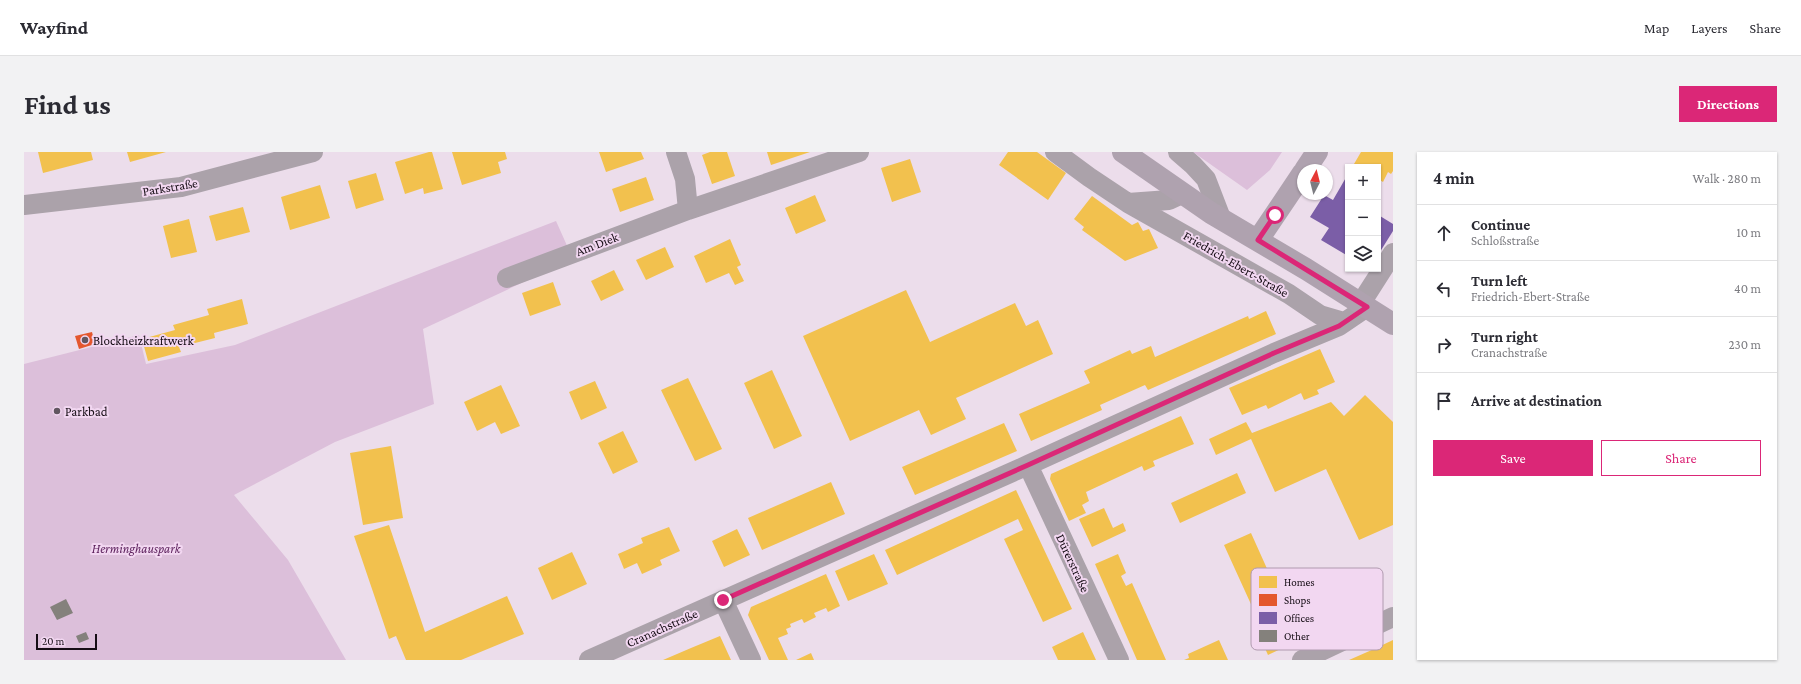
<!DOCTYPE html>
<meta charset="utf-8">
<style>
:root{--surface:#fff;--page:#f2f2f3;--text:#2b2b33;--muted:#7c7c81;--line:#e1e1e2;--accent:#db2777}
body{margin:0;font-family:"Crimson Pro",serif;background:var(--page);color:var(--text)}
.controls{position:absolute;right:12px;top:12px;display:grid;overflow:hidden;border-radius:0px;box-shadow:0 1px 3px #0004}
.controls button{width:36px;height:36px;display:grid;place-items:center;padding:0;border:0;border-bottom:1px solid var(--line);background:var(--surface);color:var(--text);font:20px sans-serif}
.compass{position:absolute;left:1273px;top:12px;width:36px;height:36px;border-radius:50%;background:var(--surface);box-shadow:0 1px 3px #0004;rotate:7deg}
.scale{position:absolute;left:12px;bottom:10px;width:61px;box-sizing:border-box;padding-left:4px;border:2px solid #160d15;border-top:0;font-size:11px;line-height:14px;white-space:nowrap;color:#160d15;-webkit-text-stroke:3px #f2d7f1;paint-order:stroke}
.stop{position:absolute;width:12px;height:12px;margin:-9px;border:3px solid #db2777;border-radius:50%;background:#fff}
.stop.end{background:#db2777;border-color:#fff;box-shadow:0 1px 4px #0008}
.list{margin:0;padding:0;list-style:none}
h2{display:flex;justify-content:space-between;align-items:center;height:52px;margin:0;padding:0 16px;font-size:17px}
h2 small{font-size:13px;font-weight:400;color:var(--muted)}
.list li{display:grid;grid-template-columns:26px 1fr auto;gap:12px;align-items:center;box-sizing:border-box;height:56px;padding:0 16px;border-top:1px solid var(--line)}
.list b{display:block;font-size:15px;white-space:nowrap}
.list p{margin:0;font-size:13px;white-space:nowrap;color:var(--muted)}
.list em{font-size:13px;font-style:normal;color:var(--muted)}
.actions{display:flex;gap:8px;padding:12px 16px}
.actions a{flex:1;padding:9px 0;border:1px solid var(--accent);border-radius:0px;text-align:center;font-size:14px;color:var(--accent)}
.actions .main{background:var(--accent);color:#fff}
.icon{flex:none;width:22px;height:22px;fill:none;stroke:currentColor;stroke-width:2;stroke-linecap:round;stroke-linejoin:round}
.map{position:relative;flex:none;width:1369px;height:508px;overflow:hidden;border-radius:0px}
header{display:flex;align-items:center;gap:24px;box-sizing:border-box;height:56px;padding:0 20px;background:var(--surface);border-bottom:1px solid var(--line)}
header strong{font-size:19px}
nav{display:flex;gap:22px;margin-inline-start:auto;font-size:14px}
.intro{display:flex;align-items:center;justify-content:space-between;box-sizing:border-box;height:96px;padding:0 24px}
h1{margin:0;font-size:28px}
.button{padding:10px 18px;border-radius:0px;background:var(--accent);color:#fff;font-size:14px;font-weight:700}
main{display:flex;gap:24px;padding:0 24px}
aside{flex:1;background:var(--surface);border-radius:0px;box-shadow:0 1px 3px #0004}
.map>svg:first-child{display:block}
.green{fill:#dcbfda}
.homes{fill:#f2c14e}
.shops{fill:#e4572e}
.offices{fill:#7b5ea7}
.building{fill:#84817c}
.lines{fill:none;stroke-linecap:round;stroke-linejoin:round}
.minor{stroke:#aba2aa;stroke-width:20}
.major{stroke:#afa2af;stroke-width:22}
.route{stroke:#db2777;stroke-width:5}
.poi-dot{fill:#615660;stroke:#f2d7f1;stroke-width:1.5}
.labels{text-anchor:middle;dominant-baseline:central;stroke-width:4;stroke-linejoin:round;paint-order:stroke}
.street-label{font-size:13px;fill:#160d15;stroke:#f2d7f1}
.poi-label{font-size:13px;fill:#160d15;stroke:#f2d7f1;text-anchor:start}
.park-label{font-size:13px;font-style:italic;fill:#5e235e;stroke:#f2d7f1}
.key{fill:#f2d7f1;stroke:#b09aaf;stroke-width:1}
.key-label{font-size:11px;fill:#160d15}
</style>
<header>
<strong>Wayfind</strong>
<nav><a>Map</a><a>Layers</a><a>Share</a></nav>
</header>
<div class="intro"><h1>Find us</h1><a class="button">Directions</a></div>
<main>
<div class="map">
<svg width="1369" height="508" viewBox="0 0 1369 508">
<rect width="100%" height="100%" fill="#ecddeb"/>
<path class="green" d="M1169,0H1258L1246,18L1223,38Z
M532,69L549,107L399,177L410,252L311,290L210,343L264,408L322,508H0V212L115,183L122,212L211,193Z"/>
<path class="homes" d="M14,0H67L69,8L19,21Z
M103,0H142L106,10Z
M405,0H408L419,37L400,42L399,36L381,42L371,10Z
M428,0H481L483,7L474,10L477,21L438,33Z
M575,0H617L620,7L582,20Z
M686,0H703L711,24L688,32L678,3Z
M743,0H786L747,13Z
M984,0H1013L1042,21L1024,48L975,13Z
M1337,0H1369V19L1367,22L1364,20L1359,30L1354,27V15H1335L1330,12Z
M886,7L897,40L868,50L857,16Z
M352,21L360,48L332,57L324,29Z
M622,25L630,48L596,60L588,37Z
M296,33L306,66L266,78L257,45Z
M791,43L802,69L772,82L761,56Z
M1068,44L1108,73L1114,70L1119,79L1125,77L1134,96L1101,109L1058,78L1060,75L1050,67Z
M219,55L226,80L192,89L185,64Z
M165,67L173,100L147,106L139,74Z
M706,87L717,113L713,115L720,129L711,133L705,121L682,131L670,104Z
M641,95L650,115L622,128L612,108Z
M590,118L600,138L577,149L567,129Z
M529,130L537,153L506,164L498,141Z
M882,138L906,190L991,151L1002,174L1014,168L1029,202L932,246L942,267L907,283L895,258L826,289L779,184Z
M218,147L224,172L190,181L191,186L155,195L157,200L124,209L118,187L151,178L149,173L185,163L183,157Z
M1242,159L1252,182L1124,238L1121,233L1076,253L1078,258L1007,289L995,262L1066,231L1060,219L1106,198L1108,202L1127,194L1131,205L1224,164L1225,167Z
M1296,197L1311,230L1293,238L1295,242L1280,248L1277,241L1244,257L1242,253L1218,263L1205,236Z
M748,218L778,284L750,297L720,231Z
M664,226L698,297L671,309L637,238Z
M571,229L583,256L557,268L545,240Z
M477,233L496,274L477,282L471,270L453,279L440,250Z
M1341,243L1369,270V373L1335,388L1302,317L1251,340L1227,287L1192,303L1185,287L1222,270L1228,281L1307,250L1320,264Z
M1157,264L1170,292L1129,309L1131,314L1120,319L1118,314L1062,340L1065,349L1058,353L1062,361L1045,369L1026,327L1027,322Z
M980,271L993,299L891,343L878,315Z
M599,279L614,310L589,322L574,291Z
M367,294L379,366L339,373L326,301Z
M1213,321L1222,341L1156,371L1147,351Z
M807,330L821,362L738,398L724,366Z
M992,338L1048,457L1019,470L980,387L999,378L994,367L873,423L861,398Z
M1080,356L1089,376L1099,371L1102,379L1068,395L1055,367Z
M365,373L401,480L483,444L500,482L437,508H382L372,484L365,487L330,384Z
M645,375L656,399L636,408L638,413L618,422L613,411L600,417L594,402L619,391L617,386Z
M713,377L726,403L700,415L688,389Z
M1227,381L1263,461L1266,460L1278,487L1244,503L1231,474L1236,472L1200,393Z
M548,400L563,432L528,448L514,416Z
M850,402L864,432L824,449L811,419Z
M1094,402L1102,421L1097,424L1102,434L1108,431L1142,508H1113L1071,412Z
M802,422L816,454L804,460L802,456L790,461L792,465L780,471L778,467L766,472L767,475L762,477L764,482L754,486L764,508H745L724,463L727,455Z
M1059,480L1072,508H1034L1028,495Z
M696,484L707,508H639L667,496Z
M1195,488L1204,508H1160L1165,506L1164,502Z
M1369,488V508H1325L1350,497Z
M787,501L790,508H772Z"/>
<path class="shops" d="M68,180L71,192L55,197L51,184Z"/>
<path class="offices" d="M1324,22V104L1297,88L1305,76L1286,65L1300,43L1309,48Z
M1356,64L1369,72V79L1354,103V67Z"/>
<path class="building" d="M42,447L49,461L33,468L26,455Z
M62,480L65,487L55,491L52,484Z"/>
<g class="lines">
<path class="minor" d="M652,0L661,27L664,58
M1031,0L1065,25L1104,51L1265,142L1296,163L1320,170
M1154,0L1169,13L1182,27L1197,66
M1104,51L1145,48L1158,42
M0,53L157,35L289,0
M483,126L664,58L835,0
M1337,151L1369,101
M1004,313L1095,508
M699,448L727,508
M565,508L1004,313L1250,201L1315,174L1343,155
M1278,508L1369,465"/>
<path class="major" d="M1099,0L1187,61L1282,117L1369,172
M1281,18L1293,0
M1234,88L1279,21"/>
</g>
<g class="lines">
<path class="route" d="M699,448L1004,313L1250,201L1315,174L1343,155L1234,88L1251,63"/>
</g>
<g class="poi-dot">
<circle cx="61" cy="188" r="4"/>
<circle cx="33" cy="259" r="4"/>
</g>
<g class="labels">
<g class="street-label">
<text transform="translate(146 35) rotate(-9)">Parkstraße</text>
<text transform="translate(573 92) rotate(-21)">Am Diek</text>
<text transform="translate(1212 112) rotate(30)">Friedrich-Ebert-Straße</text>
<text transform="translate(1049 411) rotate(65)">Dürerstraße</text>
<text transform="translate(638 476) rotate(-24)">Cranachstraße</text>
</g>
<g class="poi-label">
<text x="69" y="188">Blockheizkraftwerk</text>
<text x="41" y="259">Parkbad</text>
</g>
<g class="park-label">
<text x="112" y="396">Herminghauspark</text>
</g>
</g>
<rect x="1227" y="416" width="132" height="82" rx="6" class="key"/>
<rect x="1235" y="424" width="18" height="12" fill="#f2c14e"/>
<rect x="1235" y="442" width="18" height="12" fill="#e4572e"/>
<rect x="1235" y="460" width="18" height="12" fill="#7b5ea7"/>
<rect x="1235" y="478" width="18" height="12" fill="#84817c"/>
<g class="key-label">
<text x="1260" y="434">Homes</text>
<text x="1260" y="452">Shops</text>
<text x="1260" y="470">Offices</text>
<text x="1260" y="488">Other</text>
</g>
</svg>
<div class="controls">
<button>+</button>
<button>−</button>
<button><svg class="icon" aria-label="layers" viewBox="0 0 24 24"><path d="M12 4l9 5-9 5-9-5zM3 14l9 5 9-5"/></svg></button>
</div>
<svg class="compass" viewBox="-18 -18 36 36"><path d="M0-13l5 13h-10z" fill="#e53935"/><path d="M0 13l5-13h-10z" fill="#7c7c81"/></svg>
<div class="scale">20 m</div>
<div class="stop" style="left:1251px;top:63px"></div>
<div class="stop end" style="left:699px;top:448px"></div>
</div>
<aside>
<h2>4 min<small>Walk · 280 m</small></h2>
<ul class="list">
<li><svg class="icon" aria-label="ahead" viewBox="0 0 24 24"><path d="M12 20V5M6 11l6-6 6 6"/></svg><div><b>Continue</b><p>Schloßstraße</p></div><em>10 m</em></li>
<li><svg class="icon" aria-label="left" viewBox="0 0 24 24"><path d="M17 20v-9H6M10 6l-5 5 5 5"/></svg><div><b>Turn left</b><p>Friedrich-Ebert-Straße</p></div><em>40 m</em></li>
<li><svg class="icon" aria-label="right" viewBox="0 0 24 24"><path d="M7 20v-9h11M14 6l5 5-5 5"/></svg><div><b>Turn right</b><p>Cranachstraße</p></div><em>230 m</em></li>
<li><svg class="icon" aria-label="arrive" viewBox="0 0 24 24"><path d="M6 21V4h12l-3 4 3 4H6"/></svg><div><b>Arrive at destination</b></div></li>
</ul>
<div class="actions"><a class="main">Save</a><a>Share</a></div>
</aside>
</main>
